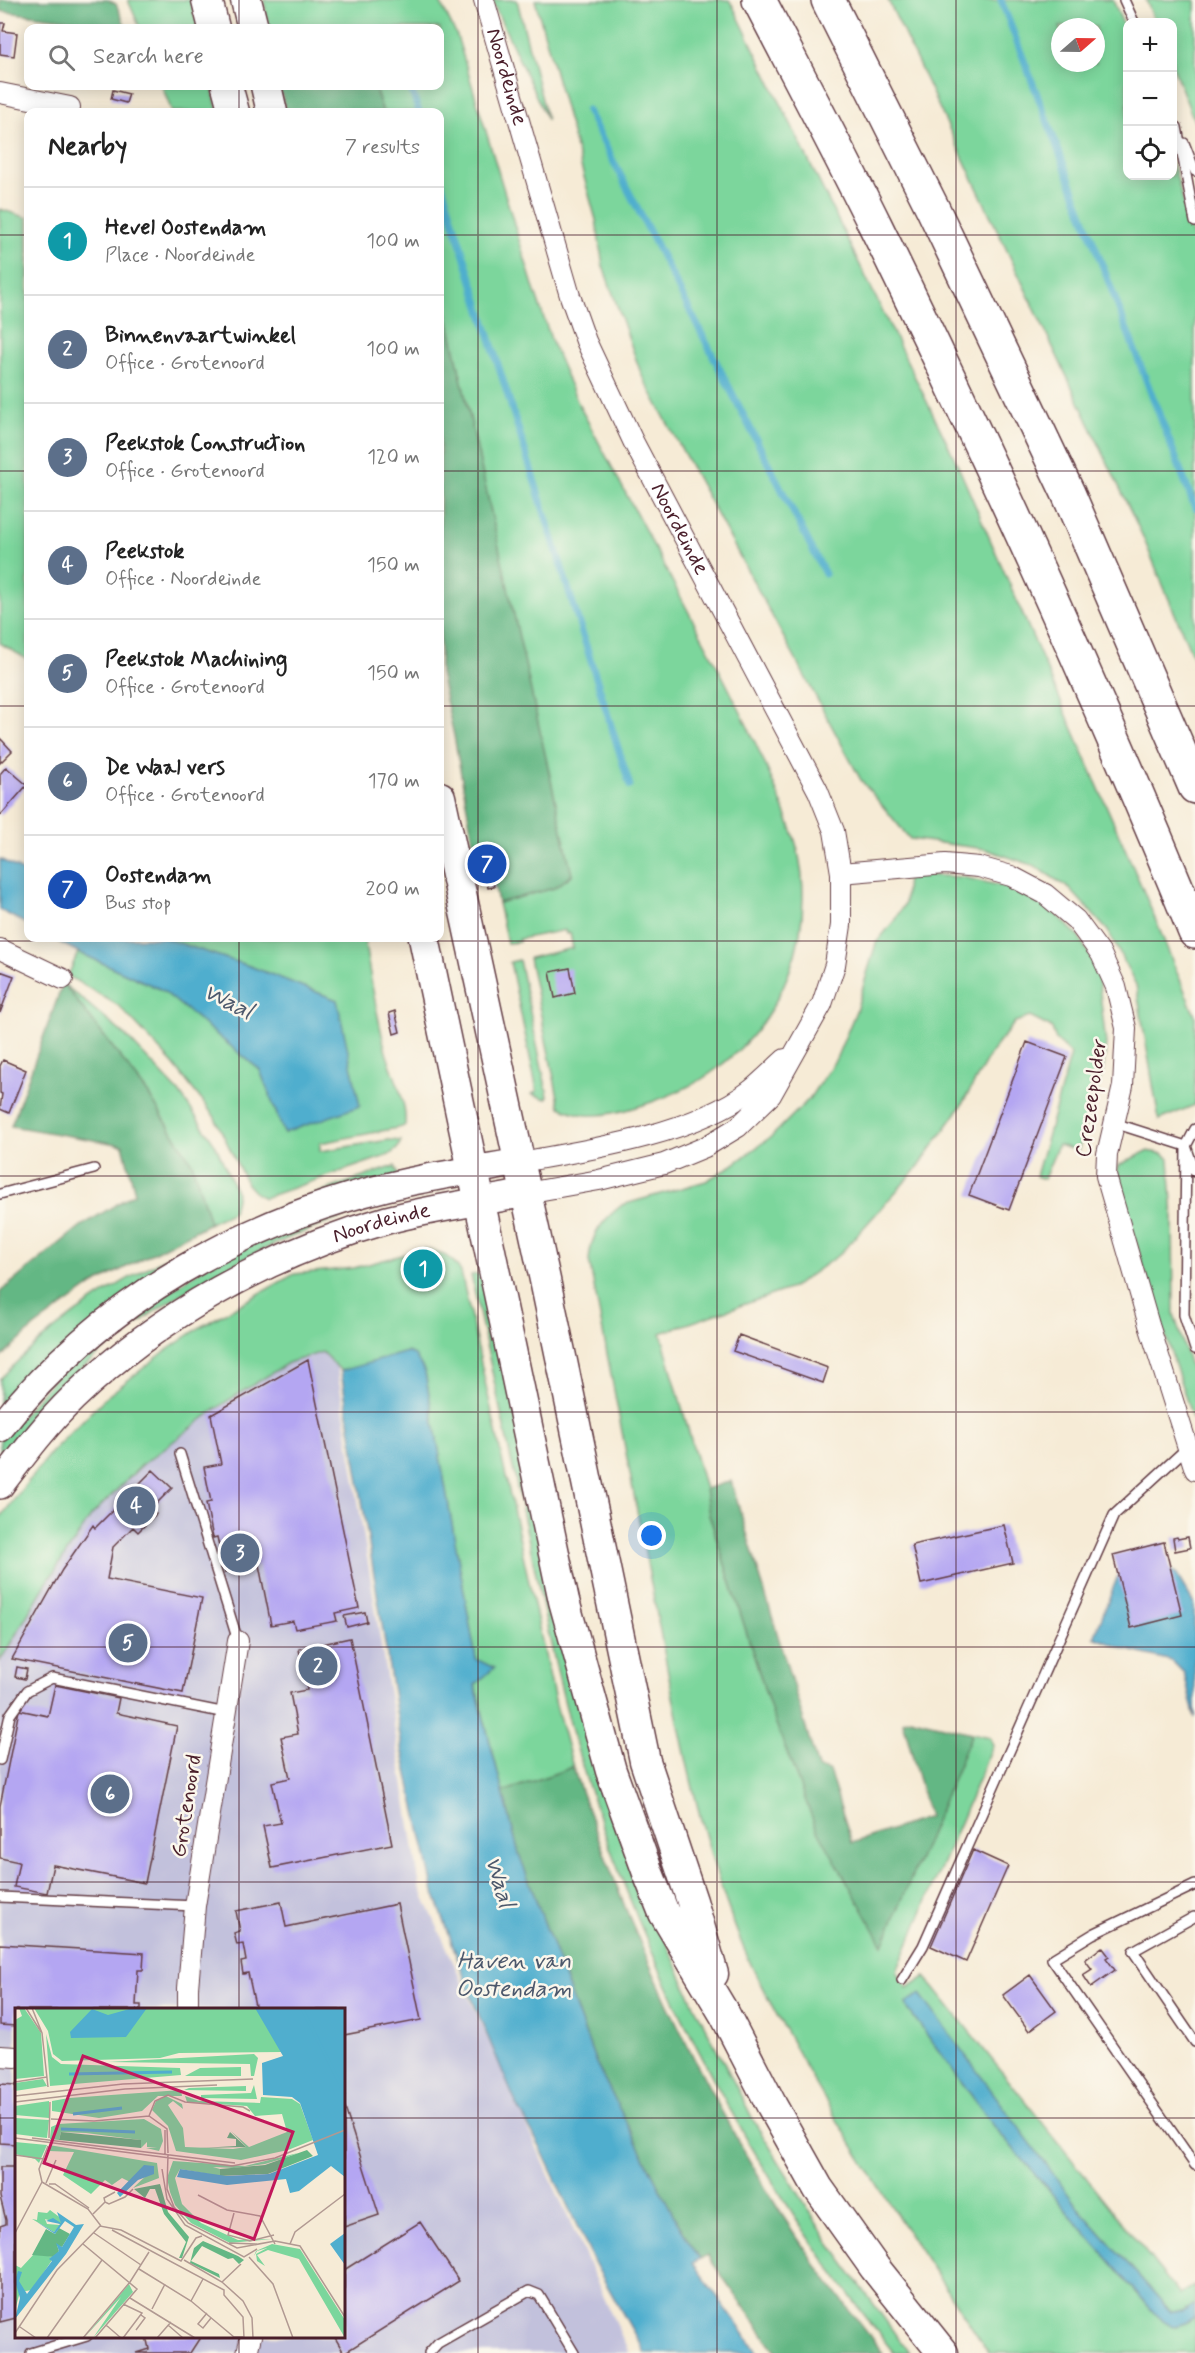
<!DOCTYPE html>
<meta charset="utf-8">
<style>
:root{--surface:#fff;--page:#f2f2f2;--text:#222;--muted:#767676;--line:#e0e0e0;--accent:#1f6fb2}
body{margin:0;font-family:Mynerve,sans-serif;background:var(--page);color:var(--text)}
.controls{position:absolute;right:18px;top:18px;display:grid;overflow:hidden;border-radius:12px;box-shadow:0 3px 15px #0003}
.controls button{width:54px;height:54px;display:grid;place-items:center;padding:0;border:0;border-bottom:2px solid var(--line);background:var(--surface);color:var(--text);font:30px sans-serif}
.compass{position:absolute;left:1051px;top:18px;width:54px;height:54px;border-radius:50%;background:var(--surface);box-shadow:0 3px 15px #0003;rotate:70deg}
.you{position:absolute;left:652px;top:1536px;width:21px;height:21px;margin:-15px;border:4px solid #fff;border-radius:50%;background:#1a73e8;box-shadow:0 0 0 9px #1a73e833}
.badge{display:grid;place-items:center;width:39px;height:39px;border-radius:50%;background:var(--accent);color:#fff;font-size:20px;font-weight:700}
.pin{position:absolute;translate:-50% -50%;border:3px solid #fff;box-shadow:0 2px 6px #0006}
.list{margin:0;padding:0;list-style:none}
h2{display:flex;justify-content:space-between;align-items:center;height:78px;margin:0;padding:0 24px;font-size:26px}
h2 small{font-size:20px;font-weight:400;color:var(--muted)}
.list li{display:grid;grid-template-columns:39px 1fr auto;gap:18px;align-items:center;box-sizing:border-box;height:108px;padding:0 24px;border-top:2px solid var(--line)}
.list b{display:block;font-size:22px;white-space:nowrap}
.list p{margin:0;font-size:20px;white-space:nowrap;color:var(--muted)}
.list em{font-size:20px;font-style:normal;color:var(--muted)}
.icon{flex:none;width:33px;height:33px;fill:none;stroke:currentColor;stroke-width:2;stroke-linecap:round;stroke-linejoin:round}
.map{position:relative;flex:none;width:1195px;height:2353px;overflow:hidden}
.search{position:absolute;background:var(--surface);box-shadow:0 3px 15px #0003;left:24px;top:24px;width:420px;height:66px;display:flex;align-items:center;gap:15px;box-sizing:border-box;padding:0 21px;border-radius:12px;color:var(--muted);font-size:22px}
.panel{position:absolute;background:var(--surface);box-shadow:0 3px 15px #0003;left:24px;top:108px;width:420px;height:834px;border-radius:12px}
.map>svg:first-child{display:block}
.industrial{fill:#c2c1dc;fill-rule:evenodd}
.green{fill:#7bd69c;stroke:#627a64;stroke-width:1.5;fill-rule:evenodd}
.forest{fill:#64b784;stroke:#576b58;stroke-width:1.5}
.water{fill:#50aece;stroke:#4d667c;stroke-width:1.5}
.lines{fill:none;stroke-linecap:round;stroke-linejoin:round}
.stream{stroke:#50aece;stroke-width:7}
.building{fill:#b4a6f2}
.lane-casing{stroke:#643e45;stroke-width:12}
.street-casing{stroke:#643e45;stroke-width:22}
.secondary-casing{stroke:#643e45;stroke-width:30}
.primary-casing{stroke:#643e45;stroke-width:33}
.highway-casing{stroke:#643e45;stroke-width:36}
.lane{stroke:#fff;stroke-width:9}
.street{stroke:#fff;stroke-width:20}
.secondary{stroke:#fff;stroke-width:27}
.primary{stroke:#fff;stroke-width:30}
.highway{stroke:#fff;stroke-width:33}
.grid{fill:none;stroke:#4a1f2b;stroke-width:1.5;stroke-opacity:0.55}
.labels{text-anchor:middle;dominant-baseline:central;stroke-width:5;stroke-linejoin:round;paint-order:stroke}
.street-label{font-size:22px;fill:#4a1f2b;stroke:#fbf7ec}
.water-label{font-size:24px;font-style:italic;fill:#4c586c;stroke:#fbf7ec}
.inset-river{fill:none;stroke:#50aece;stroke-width:3}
.inset-road{fill:none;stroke:#b19992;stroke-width:1.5}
.view{fill:#c2185b;fill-opacity:0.15;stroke:#c2185b;stroke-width:3}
.inset-edge{fill:none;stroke:#4a1f2b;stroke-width:3}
</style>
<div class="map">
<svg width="1195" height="2353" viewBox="0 0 1195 2353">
<rect width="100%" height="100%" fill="#fbf7ec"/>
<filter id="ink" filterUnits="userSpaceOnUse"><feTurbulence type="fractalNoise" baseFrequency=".0167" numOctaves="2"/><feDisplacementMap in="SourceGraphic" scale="12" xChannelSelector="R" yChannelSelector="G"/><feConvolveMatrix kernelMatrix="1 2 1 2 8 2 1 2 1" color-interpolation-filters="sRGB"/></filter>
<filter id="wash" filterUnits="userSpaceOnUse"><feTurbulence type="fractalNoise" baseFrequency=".008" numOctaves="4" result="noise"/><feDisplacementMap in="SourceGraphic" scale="24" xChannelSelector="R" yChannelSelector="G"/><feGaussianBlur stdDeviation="1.35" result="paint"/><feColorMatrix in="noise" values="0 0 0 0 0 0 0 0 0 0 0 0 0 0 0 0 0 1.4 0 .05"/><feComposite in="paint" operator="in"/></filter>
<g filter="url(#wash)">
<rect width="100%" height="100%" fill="#f6ebd6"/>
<path class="industrial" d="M333,1344L420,1888L629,2353H0V1662L47,1574L129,1463L289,1358ZM16,2010H344V2336H16Z"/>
<path class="green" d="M128,0H191L198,28H140Z
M264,0H439L457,36L534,289L553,345L578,403C617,477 657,551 696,626C723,676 749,726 771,778C781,802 792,826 798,851C816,935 783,1020 715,1070C688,1091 620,1118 586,1115C577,1114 569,1111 560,1107L529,958L573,948L570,933L566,934L565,930L519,939V942L507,943L498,903L554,888L572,875L446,310L440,289V112H383L374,86H440V28H268Z
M492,0H517L547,120L493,3Z
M535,0H729L733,6L955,459L1144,892L1195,1016V1105L1159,1120L1136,985L1108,931L1070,889L1035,866L985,849L910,839L861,780L642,376L603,266L596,220Z
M888,0H1113L1127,34L1128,176H1172L1173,163L1195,246V662L1143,537ZM1060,27H1096V63H1060Z
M1146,0H1195V123L1173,67L1172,22H1155Z
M162,86H212L218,112H172Z
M0,209L28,218V660L0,643Z
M926,875L962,877L1011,888L1050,908L1078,936L1097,967L1106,1044L1103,1071L1078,1151L1058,1145L1044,1179L1036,1176L1071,1054L1056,1040L1052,1028L1030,1017L1015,1022L991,1053L961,1106L919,1166L840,1254L792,1288L661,1333L705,1489L709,1514L773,1716L883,1944L972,1733L990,1737L993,1745L897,1971L907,1988L925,1977L934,1987L1180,2295L1195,2285V2304L1182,2312H1171L1080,2210L908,2009L994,2126L1156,2315C1172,2330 1177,2328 1195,2317V2353H989C923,2254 856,2157 798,2053C777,2015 755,1977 739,1937C698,1833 677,1720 656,1610C634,1493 612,1377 589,1261C590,1236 602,1220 622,1205L706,1181L731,1166L772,1136L809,1099L836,1059L856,1011L876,943L894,921L905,903L907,876Z
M164,938H364C370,976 377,1015 386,1052C393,1075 407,1100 405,1125L402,1127L320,1143V1151L389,1140L401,1141L397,1149L389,1155L264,1198L256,1194L247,1184L214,1116L173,1064L119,1006L68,976L78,952L162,990L260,1070L284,1133L337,1000L252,967Z
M519,960L548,1096L546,1099L532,1094L537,1091L510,962Z
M64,984L126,1036L179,1092L215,1144L237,1193L233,1212L210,1223L192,1163L147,1092Z
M1147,1151L1164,1154L1169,1159L1173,1218L1174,1314L1195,1382V1427L1120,1194L1117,1175L1119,1165Z
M395,1166L398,1176L186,1260L0,1422V1379C104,1268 254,1214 395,1166Z
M403,1191L404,1198C283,1232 175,1285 80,1370C65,1382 53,1399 40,1413C27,1428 12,1442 0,1458V1440L68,1363L225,1253Z
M424,1249C441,1252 453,1257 461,1272L556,1705L573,1767L503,1792L475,1684L476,1659L425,1372L407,1352L341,1371L322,1352L288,1363L224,1403L142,1465L91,1516L46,1584L0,1661V1518L50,1453L105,1398L164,1352L202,1326L294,1274L354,1268Z
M483,1273L644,1890L692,2001L755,2123L827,2239L909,2353H894C756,2182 652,1983 585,1775C562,1702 547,1626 531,1551C511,1459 491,1367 471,1275Z"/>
<path class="forest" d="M0,0H108L116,4L126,27L0,11Z
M279,86H374L383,112H286Z
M440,289L446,310L572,875L554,888L498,903L489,855L476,857L454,736L440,673Z
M63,983L147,1092L192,1163L210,1223L94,1284L34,1327L0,1359V1292L81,1226L135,1193L123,1145L11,1126Z
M731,1481L818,1768L829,1771L852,1843L929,1817L903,1721L910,1718L972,1733L883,1945L815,1825L773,1716L709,1514L705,1489Z
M573,1767C583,1799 596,1830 607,1861C651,1977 705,2088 769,2194C803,2250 843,2302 883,2353H777L707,2255L700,2259L677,2222L596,2063L519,1854L503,1792Z"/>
<path class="water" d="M0,859L28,874V925L0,910Z
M51,938H164L252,967L337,1000L360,1106L284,1133L260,1070L162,990L78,952Z
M407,1352L415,1355L425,1372L476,1659L494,1668L475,1685L519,1854L596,2063L677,2222L700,2259L693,2263L758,2353H645L595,2264L541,2149L515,2101L472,1999L434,1892L402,1748L341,1371Z
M1156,1559L1177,1575L1194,1604L1195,1718L1184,1673L1172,1661L1124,1649L1094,1637L1119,1573Z
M920,1994L1080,2210L1171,2312H1182L1195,2304V2317C1177,2328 1172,2330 1156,2315L994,2126L908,2009L906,2003Z"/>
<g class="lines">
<path class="stream" d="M1001,0L1195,508
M410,86L419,112
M587,110L825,574
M440,179L630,786"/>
</g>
<g id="blocks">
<path class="building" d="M0,23H5L3,31L17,33L14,56L0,54Z
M113,90L129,94L126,103L111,99Z
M0,738L12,751L0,763Z
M6,767L27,785L0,816V774Z
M489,866L494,887L488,888L483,868Z
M570,968L575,993L555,998L550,972Z
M0,971L14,976L0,1013Z
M395,1011L400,1032L394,1034L389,1013Z
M1027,1042L1067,1057L1009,1210L969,1195Z
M3,1060L26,1070L9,1113L0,1109L2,1094L0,1093V1066Z
M427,1260L430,1276L418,1278L416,1262Z
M739,1335L828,1368L823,1383L733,1351Z
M308,1360L359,1608L335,1613L337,1621L295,1629L293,1621L271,1625L259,1565L225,1572L217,1537L213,1538L206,1503L211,1502L204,1467L221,1464L211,1415Z
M153,1470L172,1488L151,1509L156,1514L138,1532L133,1527L113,1547L107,1579L202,1598L183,1693L12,1659L62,1570L93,1525L95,1528Z
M1004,1525L1013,1563L921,1584L912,1545Z
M1177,1537L1178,1539L1188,1537L1190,1548L1175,1551L1173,1538Z
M1164,1542L1182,1615L1131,1628L1113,1555Z
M365,1612L367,1622L347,1627L344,1616Z
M350,1638L392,1844L272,1868L263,1826L281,1823L272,1782L290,1778L281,1737L298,1734L290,1693L307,1690L299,1649Z
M17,1667L27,1669L25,1679L15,1677Z
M55,1685L119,1698L116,1713L177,1726L145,1883L53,1865L47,1893L14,1887L19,1862L0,1858V1806L19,1710L48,1716Z
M973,1850L1008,1866L966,1962L931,1946Z
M281,1902L286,1927L397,1904L421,2020L344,2035V2010H256L248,1973L243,1974L241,1962L246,1961L243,1944L237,1945L234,1933L240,1931L236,1911Z
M0,1944L144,1953L143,1970H138L136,2005H141V2010H16V2026L0,2025Z
M1102,1947L1109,1956L1106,1958L1115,1970L1091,1987L1083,1975L1092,1969L1085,1960Z
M1030,1975L1056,2011L1029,2031L1003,1995Z
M0,2084L16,2085V2144L0,2143Z
M344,2105L379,2215L344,2227Z
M0,2167H16V2318L0,2322V2226L6,2224V2220L0,2197Z
M420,2222L459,2281L344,2353L334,2336H344V2270Z
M146,2336H201L190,2353H136L149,2349Z"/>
</g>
</g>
<g filter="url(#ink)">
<use href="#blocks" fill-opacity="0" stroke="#643e45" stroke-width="1.5"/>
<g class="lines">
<defs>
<path id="lane" d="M1124,0L1134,22
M1177,127L1195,222
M1184,143L1195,171
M1114,1123L1186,1146L1195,1172
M1195,1129L1186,1146L1184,1315L1195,1349
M0,1194L94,1169
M180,1454L238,1641
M0,1760L10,1715L27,1691L52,1678L226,1713
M1195,1885L1093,1934L1052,1959L1195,2165
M0,1897L195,1906
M1194,1917L1133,1951L1195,2042
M902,1980L923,1946L1114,1515L1188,1447
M31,2353L87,2336
M429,2353L438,2343L529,2291L539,2295L574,2353"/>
<g id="street">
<path id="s1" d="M484,0L570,296L586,341L633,441L818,791L834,831L841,873V925L835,965L822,1004L771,1095L738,1127L705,1147L664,1164L599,1180L526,1193"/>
<path d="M0,93L70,107"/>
<path d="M841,873L945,864L979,867L1011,876L1045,894L1076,920L1101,954L1116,987L1126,1028L1123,1086L1107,1154L1106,1176L1149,1325L1195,1470"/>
<path d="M0,949L63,979"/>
<path d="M520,1162C590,1150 694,1134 751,1090C763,1080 774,1069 785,1059"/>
<path d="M188,2010V1988L195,1906L238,1641"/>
<path d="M0,2056L16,2057"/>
<path d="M247,2353L251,2336"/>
</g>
<g id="secondary">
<path d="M0,1428C100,1300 250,1216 408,1182C445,1174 482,1169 520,1162"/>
<path id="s2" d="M0,1485C23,1455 46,1424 73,1398C160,1314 271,1253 387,1220C432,1208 480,1202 526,1193"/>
</g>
<path id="primary" d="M207,0L214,28
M246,0L253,28
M227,86L234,112
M266,86L272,112
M440,797L545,1280L645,1761L692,1901L713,1974
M424,938L564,1601L611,1771L648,1873L664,1913L725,2015L772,2106L818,2188L875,2268L943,2353"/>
<path id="highway" d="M759,0C798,75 838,150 875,225C989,457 1097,693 1195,932
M828,0L932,207L1068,493L1195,787"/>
</defs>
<use href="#lane" class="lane-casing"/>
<use href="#street" class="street-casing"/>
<use href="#secondary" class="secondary-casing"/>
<use href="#primary" class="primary-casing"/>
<use href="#highway" class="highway-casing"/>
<use href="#lane" class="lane"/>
<use href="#street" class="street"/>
<use href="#secondary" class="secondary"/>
<use href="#primary" class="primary"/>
<use href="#highway" class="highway"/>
</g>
</g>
<path class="grid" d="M239,0V28M478,0V2353M717,0V2353M956,0V2353M239,86V112M0,235H28M440,235H1195M0,471H28M440,471H1195M0,706H28M440,706H1195M239,938V2010M0,941H1195M0,1176H1195M0,1412H1195M0,1647H1195M0,1882H1195M0,2118H16M344,2118H1195M239,2336V2353"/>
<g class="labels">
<g class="street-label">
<text stroke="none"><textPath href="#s1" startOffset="80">Noordeinde</textPath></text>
<text stroke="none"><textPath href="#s1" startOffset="566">Noordeinde</textPath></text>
<text transform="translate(1092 1098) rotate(-82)">Crezeepolder</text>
<text stroke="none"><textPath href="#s2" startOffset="472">Noordeinde</textPath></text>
<text transform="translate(187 1806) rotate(-81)">Grotenoord</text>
</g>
<g class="water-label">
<text transform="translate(228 1002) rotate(26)">Waal</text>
<text transform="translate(499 1882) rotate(73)">Waal</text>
<text x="514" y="1961">Haven van<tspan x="514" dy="28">Oostendam</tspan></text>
</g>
</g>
<g transform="translate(15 2008)">
<rect width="330" height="330" fill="#f6ebd6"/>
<path d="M4,0H9L26,25L29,68L0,71V12L7,8ZM19,0H241L267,44L164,45L145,50L47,53L38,46L33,23ZM31,26L37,49L46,56L165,60L166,67L35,78ZM239,46L243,50L239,68H236L235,56L93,54ZM226,59V68H170L185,60ZM28,71L32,78L0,83V75ZM239,77L242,91L186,90V87L236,85ZM231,78V83L169,82L174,80ZM166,82L167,88H143L127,103L84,110L37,103V93L54,90ZM151,88L167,96L168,101L158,93L153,97L168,120L170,139L218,141L231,139L216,123L234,139L272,124L267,106L240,108L232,98L172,94L170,88L184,93L245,95L246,89L277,91L285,96L298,132L273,142L226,152L161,143L153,118L137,102L141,93ZM34,93V110L0,107V98ZM0,110L34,112L32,130L0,126ZM129,111L146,121L148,133L144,143L131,140H142L132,139V134L126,140L125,132L71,125L46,124L44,132L35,131L36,119L43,116ZM0,134L32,137L24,155L20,151L0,146ZM34,137L142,155L144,170L118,180L133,166L124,163L115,174L107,170L97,177L90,172L76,186L48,167L59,144L34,143ZM283,145L270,150L250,156L219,160L198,159L205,161V168L165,161L160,170L167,196L186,215L223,232L257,231L215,235L176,215L160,197L155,184L152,170L158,153L230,158ZM35,202L47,211L46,216L30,211L32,216L45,217L39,224L17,211L22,212L23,204L32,205ZM257,236L285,241L330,312V330L284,251L253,242L242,247L250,258L242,253L241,246L252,240L242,243L239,248L241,243ZM19,246L40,249L35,250L37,252L17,282L5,284L0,302V257L6,260ZM114,276L118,284L78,330L106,289L69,330Z" fill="#7bd69c"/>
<path d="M46,124L126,132V140L44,132ZM215,124L231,139L185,140L221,138V131L212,130ZM292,142L298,148L253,166L205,168V161L250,157ZM145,176L153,204L174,229L167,250H164L171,234L149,206L140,181H135L130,190L119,181ZM44,220L55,226L47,239L42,237L44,243L40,249L17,247L31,221L40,226ZM188,233L223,248L229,252L224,256L218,250L213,251L187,238L176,253L204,266L205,270L175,255L179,240Z" fill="#64b784"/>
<path d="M118,0H132L111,29L56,30L55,24L77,1L93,7ZM240,0H330V169L316,158L284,183L275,185L271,171L212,177L162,169L165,161L211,168L254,166L303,147L285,95L277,89L248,87L247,55L268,48ZM129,157L139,158V166L123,172L105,189L102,185ZM42,204L61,217L69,216L51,246L0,311L5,290L0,273L3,263L7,264L4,273L12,286L37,253L34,251L44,243L41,235L47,239L59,219L50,213L40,226L22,214L39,224L45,216L31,213L38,210L46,215ZM330,225V257L315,236Z" fill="#50aece"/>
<path class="inset-river" d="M287,0L330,86M54,66L157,64M58,106L107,100M46,121L120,124"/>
<path class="inset-road" d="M11,0L26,24M17,0L27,25L33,79M0,74L32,69M0,88L108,76L238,71M0,94L110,81L202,77M134,108L140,93L153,87L170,94L228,99L235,103M36,111L79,113L134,108L152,121L153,145M0,130L217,158L260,150L330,122M17,130L220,155M34,130L35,94M150,146V122M153,146L152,181L159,199L173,215L222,240L260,233L285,238L330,309M0,147L29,151M147,161L152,191L170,217L229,249L242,241M27,174L73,201L86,218M27,174L24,161L33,138M31,175L41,152M34,176H40L74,200M183,187L212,202L245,208L260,236M90,194L94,196L110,189L118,181M219,205L213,227L235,233L259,227M78,206L90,194L89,190L100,184M97,222L209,282V287L228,309L229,330M0,225L27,174M79,225L126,257M214,235L242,236M68,236L122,281L80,330M275,236L280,224L330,186M234,249L258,276L278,330M169,252L207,274L228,293L237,310L238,330M124,261L176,293L219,329H229M207,274L226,256M115,290L180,330M176,293L188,271M137,301L150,276M192,305L183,316L188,320L196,310M91,317L106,330M153,317L168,330M5,319L21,330M121,322L130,310L126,307M0,325L42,262L85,218L106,222L166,253L181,230L187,228M32,330L87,252M68,330L115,274L134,244M108,330L127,305L108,296M142,330L156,314"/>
<path class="view" d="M68,48L278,124L239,231L29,155Z"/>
<rect width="330" height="330" class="inset-edge"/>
</g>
</svg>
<div class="controls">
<button>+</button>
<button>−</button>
<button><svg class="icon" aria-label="locate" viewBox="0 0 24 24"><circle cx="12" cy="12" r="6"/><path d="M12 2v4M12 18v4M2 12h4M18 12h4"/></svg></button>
</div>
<svg class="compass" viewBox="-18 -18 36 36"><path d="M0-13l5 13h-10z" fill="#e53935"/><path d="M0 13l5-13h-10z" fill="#767676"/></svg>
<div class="you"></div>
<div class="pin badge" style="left:423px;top:1269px;background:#0f9aa8">1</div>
<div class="pin badge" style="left:318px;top:1666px;background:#5c6f8a">2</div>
<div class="pin badge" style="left:240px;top:1553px;background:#5c6f8a">3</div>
<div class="pin badge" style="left:136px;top:1506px;background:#5c6f8a">4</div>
<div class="pin badge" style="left:128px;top:1643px;background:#5c6f8a">5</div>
<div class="pin badge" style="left:110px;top:1794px;background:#5c6f8a">6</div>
<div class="pin badge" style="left:487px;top:864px;background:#1a4fb4">7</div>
<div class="search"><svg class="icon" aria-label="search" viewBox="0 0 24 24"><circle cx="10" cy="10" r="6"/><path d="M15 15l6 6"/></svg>Search here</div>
<section class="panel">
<h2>Nearby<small>7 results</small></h2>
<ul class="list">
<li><span class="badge" style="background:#0f9aa8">1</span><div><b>Hevel Oostendam</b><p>Place · Noordeinde</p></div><em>100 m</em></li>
<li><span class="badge" style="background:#5c6f8a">2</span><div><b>Binnenvaartwinkel</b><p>Office · Grotenoord</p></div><em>100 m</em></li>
<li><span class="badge" style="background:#5c6f8a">3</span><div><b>Peekstok Construction</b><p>Office · Grotenoord</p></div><em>120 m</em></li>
<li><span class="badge" style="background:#5c6f8a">4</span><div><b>Peekstok</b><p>Office · Noordeinde</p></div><em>150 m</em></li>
<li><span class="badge" style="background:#5c6f8a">5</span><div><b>Peekstok Machining</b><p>Office · Grotenoord</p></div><em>150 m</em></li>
<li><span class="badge" style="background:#5c6f8a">6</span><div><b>De Waal vers</b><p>Office · Grotenoord</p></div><em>170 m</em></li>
<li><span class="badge" style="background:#1a4fb4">7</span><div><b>Oostendam</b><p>Bus stop</p></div><em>200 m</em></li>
</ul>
</section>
</div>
